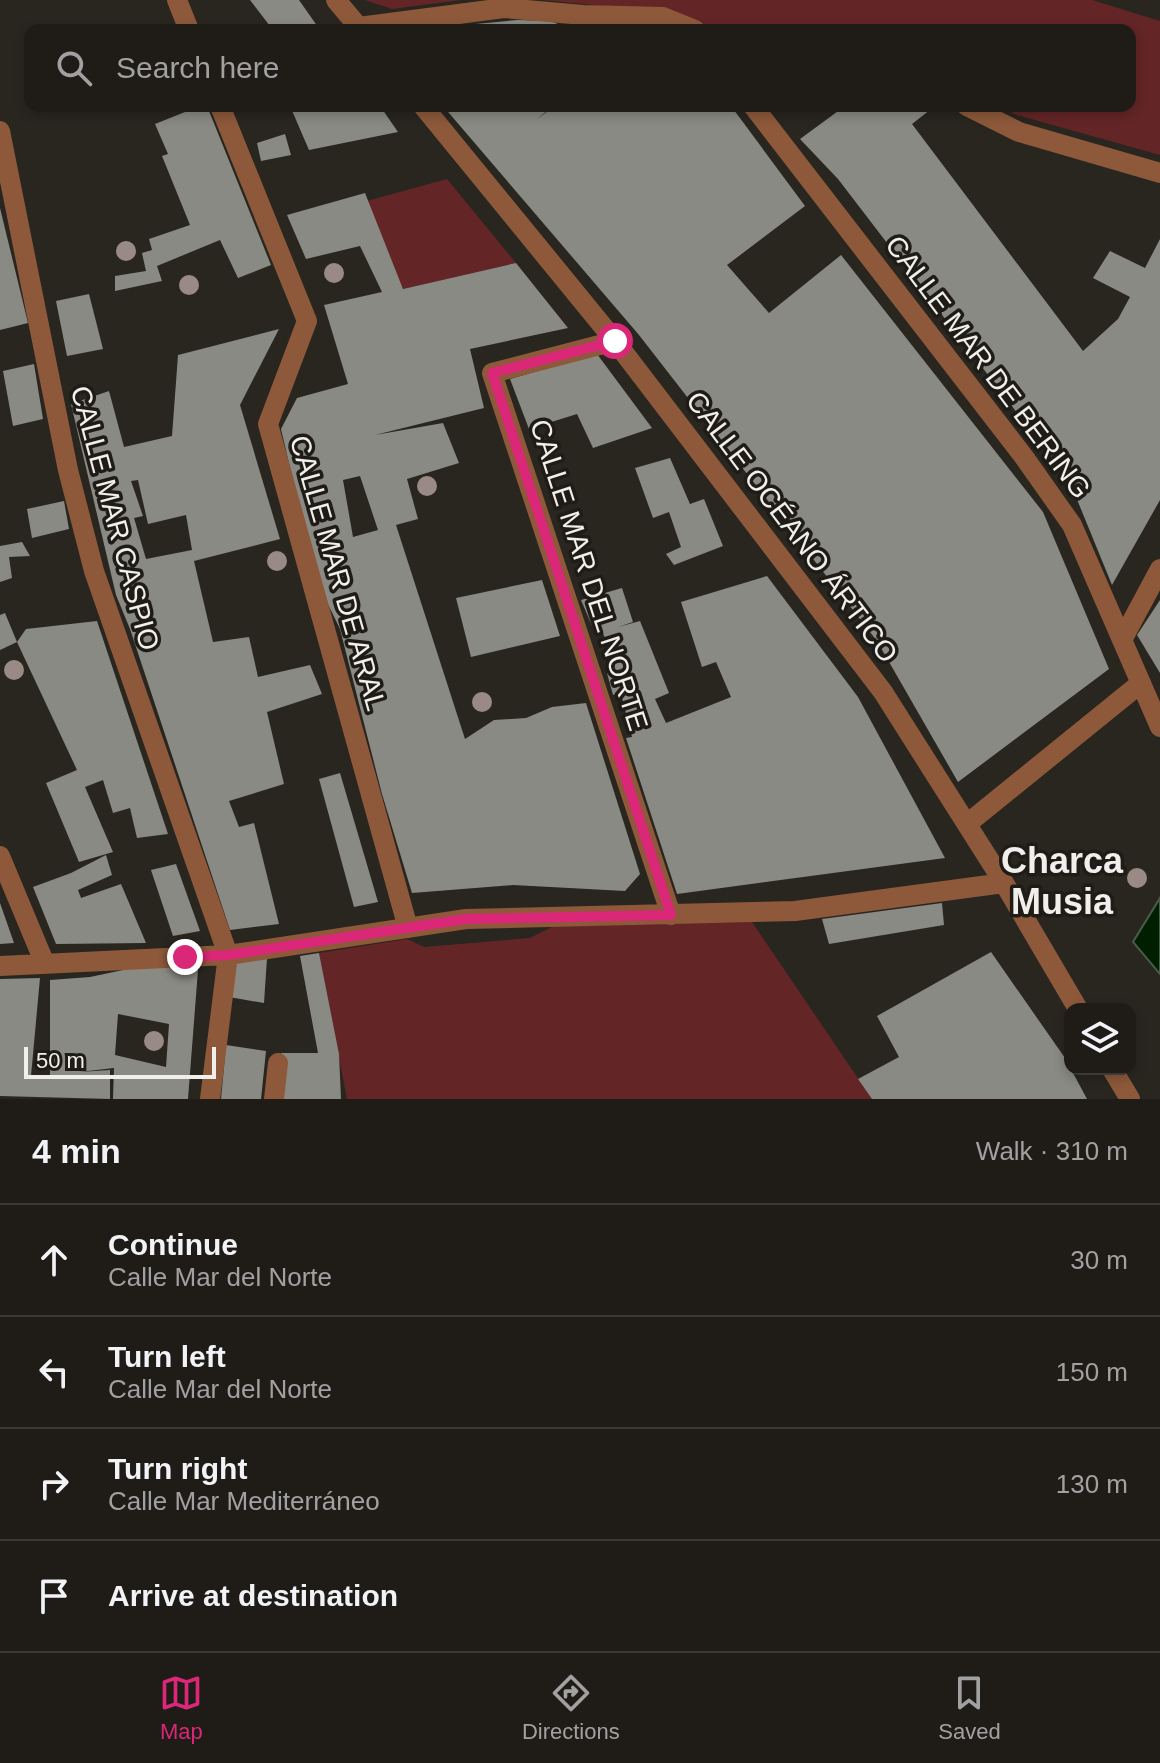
<!DOCTYPE html>
<meta charset="utf-8">
<style>
:root{--surface:#1f1c18;--page:#272521;--text:#f1f3f6;--muted:#a1a1a2;--line:#3c3a37;--accent:#db2777}
body{margin:0;font-family:Helvetica,sans-serif;background:var(--page);color:var(--text)}
.controls{position:absolute;right:24px;bottom:24px;display:grid;overflow:hidden;border-radius:16px;box-shadow:0 4px 12px #0003}
.controls button{width:72px;height:72px;display:grid;place-items:center;padding:0;border:0;border-bottom:2px solid var(--line);background:var(--surface);color:var(--text);font:40px sans-serif}
.scale{position:absolute;left:24px;bottom:20px;width:192px;box-sizing:border-box;padding-left:8px;border:4px solid #f1efec;border-top:0;font-size:22px;line-height:28px;white-space:nowrap;color:#f1efec;-webkit-text-stroke:6px #1f1c17;paint-order:stroke}
.stop{position:absolute;width:24px;height:24px;margin:-18px;border:6px solid #db2777;border-radius:50%;background:#fff}
.stop.end{background:#db2777;border-color:#fff;box-shadow:0 2px 8px #0008}
.list{margin:0;padding:0;list-style:none}
h2{display:flex;justify-content:space-between;align-items:center;height:104px;margin:0;padding:0 32px;font-size:34px}
h2 small{font-size:26px;font-weight:400;color:var(--muted)}
.list li{display:grid;grid-template-columns:52px 1fr auto;gap:24px;align-items:center;box-sizing:border-box;height:112px;padding:0 32px;border-top:2px solid var(--line)}
.list b{display:block;font-size:30px;white-space:nowrap}
.list p{margin:0;font-size:26px;white-space:nowrap;color:var(--muted)}
.list em{font-size:26px;font-style:normal;color:var(--muted)}
.icon{flex:none;width:44px;height:44px;fill:none;stroke:currentColor;stroke-width:2;stroke-linecap:round;stroke-linejoin:round}
.map{position:relative;flex:none;width:1160px;height:1099px;overflow:hidden}
.search{position:absolute;background:var(--surface);box-shadow:0 4px 12px #0003;left:24px;right:24px;top:24px;height:88px;display:flex;align-items:center;gap:20px;box-sizing:border-box;padding:0 28px;border-radius:16px;color:var(--muted);font-size:30px}
.sheet{height:552px;background:var(--surface)}
nav{display:flex;justify-content:space-around;align-items:center;box-sizing:border-box;height:112px;border-top:2px solid var(--line);background:var(--surface);font-size:22px;color:var(--muted)}
nav a{display:grid;justify-items:center;gap:4px}
nav .on{color:var(--accent)}
.map>svg:first-child{display:block}
.green{fill:#642527}
.water{fill:#001e00;stroke:#485d47;stroke-width:2}
.building{fill:#898a83;fill-rule:evenodd}
.lines{fill:none;stroke-linecap:round;stroke-linejoin:round}
.street{stroke:#8d593a;stroke-width:20}
.tree{fill:#9a8a86}
.route{stroke:#db2777;stroke-width:10}
.labels{text-anchor:middle;dominant-baseline:central;stroke-width:7;stroke-linejoin:round;paint-order:stroke}
.street-label{font-size:28px;fill:#f1efec;stroke:#1f1c17}
.district-label{font-size:36px;font-weight:bold;fill:#f1efec;stroke:#1f1c17}
</style>
<div class="map">
<svg width="1160" height="1099" viewBox="0 0 1160 1099">
<rect width="100%" height="100%" fill="#292620"/>
<path class="green" d="M365,0H461L392,9Z
M542,0H1092L1160,21V155L1017,115L998,106H1130V30H752L713,27L614,7Z
M447,179L516,263L403,289L367,201Z
M752,922L872,1099H347L319,953L407,939L424,947L530,938L556,925Z"/>
<path class="water" d="M1160,898V974L1133,942Z"/>
<path class="building" d="M250,0H299L320,30H273Z
M517,20L551,21L571,30H412Z
M200,106H207L271,265L238,278L220,240L157,266L162,281L115,291V276L146,271L142,253L152,250L149,239L190,225L162,156L168,154L155,124Z
M290,106H380L398,132L309,150Z
M443,106H553L537,119L555,106H731L805,206L727,265L769,313L841,255L1043,512L1109,669L958,782L877,641L639,335Z
M845,106H935L912,124L1083,351L1118,319L1130,297L1093,278L1110,251L1145,268L1160,239V500L1112,585L1076,497L1061,470L838,179L800,139Z
M285,134L291,155L261,161L257,143Z
M365,193L403,289L516,263L568,328L470,349L484,408L375,435L443,423L459,463L407,479L418,519L396,525L465,739L494,720L526,718L552,707L586,703L640,874L625,891L513,885L412,893L382,794L340,629L322,592L308,544L281,429L297,398L348,384L324,305L382,292L360,246L306,259L287,215ZM360,476L378,530L353,537L343,480Z
M0,208L28,323L0,330Z
M89,294L103,349L67,356L56,301Z
M279,329L240,405L280,539L194,561L213,642L249,637L258,677L310,665L322,694L267,712L284,784L229,801L239,827L254,823L279,924L230,930L130,629L116,595L71,404L109,391L124,447L172,436L178,355ZM138,480L148,524L186,515L192,550L146,559L134,518L143,516L131,481Z
M597,354L652,428L593,448L577,414L529,429L510,379Z
M34,364L43,419L13,426L3,371Z
M670,458L690,504L704,499L723,546L674,565L666,554L681,547L669,512L653,518L635,468Z
M64,501L69,529L32,538L27,509Z
M22,542L30,556L9,557L12,578L0,582V546Z
M767,576L858,697L945,858L677,894L626,738L632,737L621,694L630,690L613,695L607,673L615,667L603,633L596,635L581,600L622,588L633,622L618,627L640,621L669,693L655,699L666,723L731,697L716,662L702,667L681,602Z
M542,580L560,636L471,657L456,598Z
M1160,600V673L1137,635Z
M5,613L17,642L0,650V615Z
M97,621L168,834L137,838L130,808L113,813L103,780L85,787L113,852L79,862L46,783L77,770L17,642L26,629Z
M340,773L378,902L354,907L319,779Z
M106,855L112,875L78,890L81,898L121,884L146,943L56,944L33,887L71,873Z
M176,864L200,931L173,936L151,870Z
M942,903L944,925L829,944L822,919Z
M0,904V903L14,943L0,944Z
M991,952L1065,1058L1087,1099H872L858,1079L899,1057L877,1016Z
M319,953L339,1054L341,1099H275L281,1053H318L300,956Z
M185,957L198,970L188,1099H113L114,1068L79,1072L110,1070V1099L0,1096V979L40,978L31,1076L50,1075V980L90,977ZM118,1014L169,1024L166,1067L115,1055Z
M267,958L264,1003L229,997L232,962Z
M226,1045L266,1051L261,1099H221Z"/>
<g class="lines">
<path class="street" d="M177,0L189,30
M336,0L361,30
M359,27L504,8L583,15L663,17L695,30
M220,106L307,321L268,424L408,928
M423,106L615,341L883,692L1004,883L1078,1009
M753,106L1024,457L1072,525L1160,727
M967,106L1019,132L1160,173
M0,131L68,470L94,571L228,955L210,1099
M615,341L492,373L671,915
M1122,640L1160,569
M967,824L1141,683
M0,856L45,964
M0,966L228,955L466,919L795,911L1004,883
M1112,1069L1130,1099
M274,1099L278,1063"/>
</g>
<g class="tree">
<circle cx="126" cy="251" r="10"/>
<circle cx="334" cy="273" r="10"/>
<circle cx="189" cy="285" r="10"/>
<circle cx="427" cy="486" r="10"/>
<circle cx="277" cy="561" r="10"/>
<circle cx="14" cy="670" r="10"/>
<circle cx="482" cy="702" r="10"/>
<circle cx="1137" cy="878" r="10"/>
<circle cx="154" cy="1041" r="10"/>
</g>
<g class="lines">
<path class="route" d="M185,957L228,955L466,919L671,915L492,373L615,341"/>
</g>
<g class="labels">
<g class="street-label">
<text transform="translate(988 367) rotate(53)">CALLE MAR DE BERING</text>
<text transform="translate(115 518) rotate(75)">CALLE MAR CASPIO</text>
<text transform="translate(792 527) rotate(53)">CALLE OCÉANO ÁRTICO</text>
<text transform="translate(338 573) rotate(74)">CALLE MAR DE ARAL</text>
<text transform="translate(589 575) rotate(72)">CALLE MAR DEL NORTE</text>
</g>
<g class="district-label">
<text x="1062" y="860">Charca<tspan x="1062" dy="41">Musia</tspan></text>
</g>
</g>
</svg>
<div class="controls">
<button><svg class="icon" aria-label="layers" viewBox="0 0 24 24"><path d="M12 4l9 5-9 5-9-5zM3 14l9 5 9-5"/></svg></button>
</div>
<div class="scale">50 m</div>
<div class="stop" style="left:615px;top:341px"></div>
<div class="stop end" style="left:185px;top:957px"></div>
<div class="search"><svg class="icon" aria-label="search" viewBox="0 0 24 24"><circle cx="10" cy="10" r="6"/><path d="M15 15l6 6"/></svg>Search here</div>
</div>
<section class="sheet">
<h2>4 min<small>Walk · 310 m</small></h2>
<ul class="list">
<li><svg class="icon" aria-label="ahead" viewBox="0 0 24 24"><path d="M12 20V5M6 11l6-6 6 6"/></svg><div><b>Continue</b><p>Calle Mar del Norte</p></div><em>30 m</em></li>
<li><svg class="icon" aria-label="left" viewBox="0 0 24 24"><path d="M17 20v-9H6M10 6l-5 5 5 5"/></svg><div><b>Turn left</b><p>Calle Mar del Norte</p></div><em>150 m</em></li>
<li><svg class="icon" aria-label="right" viewBox="0 0 24 24"><path d="M7 20v-9h11M14 6l5 5-5 5"/></svg><div><b>Turn right</b><p>Calle Mar Mediterráneo</p></div><em>130 m</em></li>
<li><svg class="icon" aria-label="arrive" viewBox="0 0 24 24"><path d="M6 21V4h12l-3 4 3 4H6"/></svg><div><b>Arrive at destination</b></div></li>
</ul>
</section>
<nav>
<a class="on"><svg class="icon" aria-label="map" viewBox="0 0 24 24"><path d="M3 6l6-2 6 2 6-2v14l-6 2-6-2-6 2zM9 4v14M15 6v14"/></svg>Map</a>
<a><svg class="icon" aria-label="directions" viewBox="0 0 24 24"><path d="M12 3l9 9-9 9-9-9zM9 14v-3h6M13 9l2 2-2 2"/></svg>Directions</a>
<a><svg class="icon" aria-label="saved" viewBox="0 0 24 24"><path d="M7 4h10v16l-5-4-5 4z"/></svg>Saved</a>
</nav>
